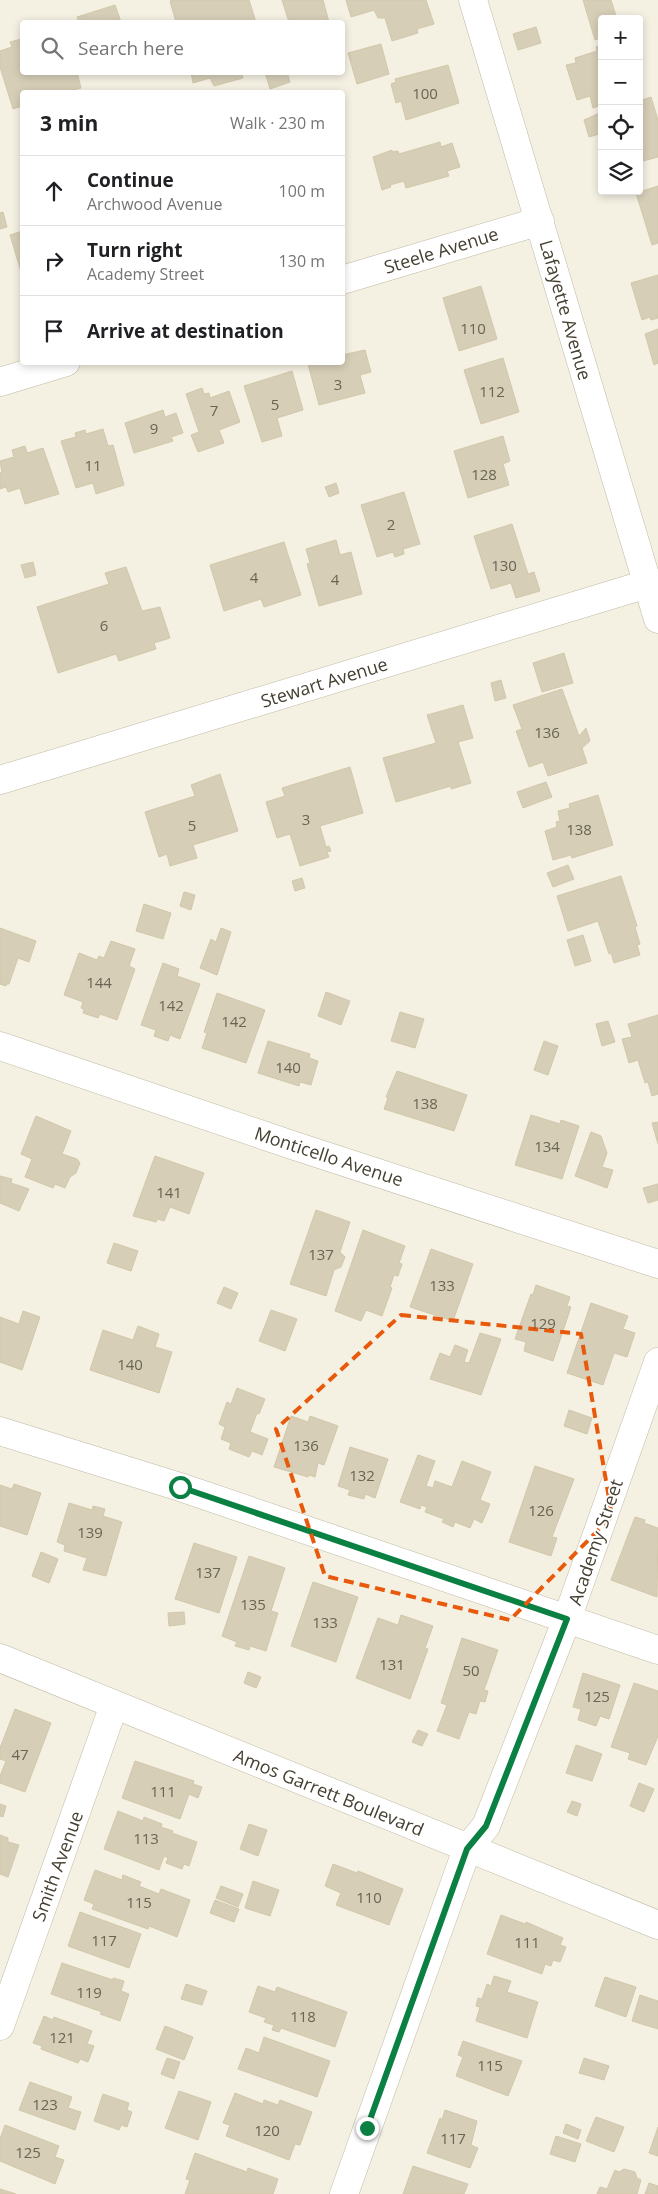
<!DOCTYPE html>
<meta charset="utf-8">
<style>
:root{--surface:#fff;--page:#f6f6f6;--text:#202124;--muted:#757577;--line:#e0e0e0}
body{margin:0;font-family:"Open Sans",sans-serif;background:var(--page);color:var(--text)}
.controls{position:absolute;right:15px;top:15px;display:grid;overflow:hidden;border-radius:5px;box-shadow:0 2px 8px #0003}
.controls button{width:45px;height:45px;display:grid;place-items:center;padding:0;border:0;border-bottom:1px solid var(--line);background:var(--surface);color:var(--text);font:25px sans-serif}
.stop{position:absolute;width:15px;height:15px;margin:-11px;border:4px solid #0b8043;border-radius:50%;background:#fff}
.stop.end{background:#0b8043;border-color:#fff;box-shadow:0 1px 5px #0008}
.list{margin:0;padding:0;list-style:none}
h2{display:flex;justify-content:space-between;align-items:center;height:65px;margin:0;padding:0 20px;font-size:21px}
h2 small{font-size:16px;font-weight:400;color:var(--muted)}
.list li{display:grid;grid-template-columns:32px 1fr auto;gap:15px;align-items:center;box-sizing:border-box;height:70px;padding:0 20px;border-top:1px solid var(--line)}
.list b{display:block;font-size:19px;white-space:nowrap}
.list p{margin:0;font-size:16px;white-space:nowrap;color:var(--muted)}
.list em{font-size:16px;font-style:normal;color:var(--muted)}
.icon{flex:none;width:28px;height:28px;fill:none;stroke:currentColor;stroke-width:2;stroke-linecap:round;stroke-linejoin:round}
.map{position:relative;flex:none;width:658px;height:2194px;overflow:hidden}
.search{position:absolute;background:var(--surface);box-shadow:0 2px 8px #0003;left:20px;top:20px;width:325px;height:55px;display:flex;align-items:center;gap:12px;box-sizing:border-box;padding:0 18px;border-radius:5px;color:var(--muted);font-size:19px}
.panel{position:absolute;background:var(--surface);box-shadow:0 2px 8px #0003;left:20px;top:90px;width:325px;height:275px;border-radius:5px}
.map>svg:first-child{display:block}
.building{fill:#d6ceb7;stroke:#d2c7a9}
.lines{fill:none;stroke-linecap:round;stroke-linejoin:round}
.minor-casing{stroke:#c0baa4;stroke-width:29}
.minor{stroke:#fff;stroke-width:28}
.route{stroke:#0b8043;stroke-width:6}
.marked{fill:none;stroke:#e8590c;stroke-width:4;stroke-dasharray:10 6;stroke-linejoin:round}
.labels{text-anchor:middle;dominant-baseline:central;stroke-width:4;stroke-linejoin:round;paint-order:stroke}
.number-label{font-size:15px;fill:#6a6453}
.street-label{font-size:18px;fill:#464032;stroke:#fff}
</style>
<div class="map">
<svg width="658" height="2194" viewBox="0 0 658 2194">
<rect width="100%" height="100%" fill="#f4f0e2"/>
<path class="building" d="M174,0H249L256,22H176L170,1Z
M282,0H323L329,22H289Z
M346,0H426L434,24L417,29L418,33L392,41L385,18H378L374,10L351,17Z
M583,0H611L617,19H602V37L595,40Z
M115,5L121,22H79L77,17Z
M536,27L541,43L518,50L513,34Z
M21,39L22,72H77L81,88L67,92H22V106L13,109L0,67V51L12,47L10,42Z
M381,44L389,74L357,84L348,53Z
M602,45V105L593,108L590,96L577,100L566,65L576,63L575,58L597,51L596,47Z
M448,65L459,103L406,120L401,101L396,103L391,84L396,82L395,79Z
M191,72H241L243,78L214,86L210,78L193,83Z
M265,72H287L290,82L270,89Z
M651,97L658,120V157L639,162V101Z
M602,112V145L599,134L589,137L584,120Z
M440,142L441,147L452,143L460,167L447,171L449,176L406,188L404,181L390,185L391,187L382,190L373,157L392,150V152L398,151L399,154Z
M658,186V243L652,245L636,193Z
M3,212L7,227L0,229V213Z
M21,227H22V275L10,235L22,231Z
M658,275V318L651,320L650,317L642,320L631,283Z
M481,286L497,339L459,351L443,298Z
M658,329V363L654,365L645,334Z
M365,350L371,372L360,375L365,393L319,405L308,364L342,362V355Z
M503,358L519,412L481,424L464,370Z
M292,371L303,410L277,418L282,436L262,442L244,386Z
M202,388L204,394L209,393L210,398L229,391L240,422L219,430L224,443L198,452L191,435L199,432L186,394Z
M163,410L165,417L176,413L183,433L171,437L173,441L134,453L125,423Z
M103,429L108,446L113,445L124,485L96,494L93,483L76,488L61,441L76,437L75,433L85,430L86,434Z
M503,436L510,461L503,464L509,485L468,498L454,451Z
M25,446L27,453L43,448L59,494L25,504L20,488L8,492L6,487L0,489V473L2,472L0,461L14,457L12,450Z
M336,483L339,493L329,497L325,487Z
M404,492L420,544L403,549L404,554L395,557L393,552L377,557L361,505Z
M512,524L528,574L534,572L540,591L516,598L511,583L491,589L474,536Z
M336,540L340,555L351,552L362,594L319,606L307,564L310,563L306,549Z
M284,542L301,595L264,607L261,599L224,611L210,565Z
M33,562L36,575L25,578L21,565Z
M126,567L142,611L160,607L170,638L154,643L156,649L119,661L116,654L58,673L37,607L109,584L105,573Z
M564,653L573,683L542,692L533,663Z
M501,680L506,698L495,701L491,683Z
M562,689L579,736L586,728L590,741L582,748L587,763L548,776L543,762L529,767L516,731L522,729L513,705Z
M463,705L473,738L458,742L471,783L451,789V786L396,802L383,758L436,743L427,715Z
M350,767L363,813L320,826L326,847L329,846L331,851L327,852L329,857L300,866L290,834L277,838L266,802L285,796L282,788Z
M220,774L238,831L193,845L197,858L170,866L167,854L159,857L145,812L195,796L191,785Z
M546,782L552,797L523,808L517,792Z
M598,795L613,845L572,858L571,855L553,860L545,831L557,827L556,822L560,821L558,811L570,808L569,804Z
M568,865L574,879L553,887L547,873Z
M621,876L637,926L635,927L640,944L637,945L640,955L614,963L611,953L609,954L598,921L568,931L557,896Z
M302,878L305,888L295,891L292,881Z
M184,892L195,895L191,910L180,906Z
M144,904L171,913L163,939L136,931Z
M0,928L36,941L29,962L18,958L9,984H6V986L0,984Z
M221,928L231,932L217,975L200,968L211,939L216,942Z
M583,935L591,961L575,966L567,940Z
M111,941L135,949L129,966L135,969L117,1020L100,1014L98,1018L83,1013L84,1009L81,1008L83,1002L64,995L79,953L97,960L99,956L104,958Z
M163,963L179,969L177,976L200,984L180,1039L170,1035L168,1041L165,1040L154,1036L156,1030L141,1025Z
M326,992L350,1001L341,1025L318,1016Z
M217,993L265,1010L246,1063L202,1048L207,1033L204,1032Z
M400,1012L424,1019L415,1048L391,1041Z
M658,1015V1094L652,1096L648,1082L645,1083L638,1060L629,1063L622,1039L632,1037L628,1024Z
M608,1021L615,1042L602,1046L596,1024Z
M268,1041L310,1054L309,1058L318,1061L311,1085L300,1082L299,1086L258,1073Z
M544,1041L558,1046L548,1075L534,1070Z
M397,1071L467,1095L454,1131L384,1109L388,1098L386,1097Z
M531,1115L560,1124L561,1120L579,1126L562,1179L515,1165Z
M36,1116L71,1131L62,1154L77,1159L80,1163L76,1173L70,1177L65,1188L55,1184L53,1188L25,1177L32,1159L21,1154Z
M658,1122V1144L652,1123Z
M591,1132L601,1136L607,1153L602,1167L613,1170L607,1188L575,1176Z
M155,1156L204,1173L189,1214L170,1207L164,1221L158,1219L156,1222L133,1216Z
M0,1176L12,1179L11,1183L29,1189L19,1211L0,1203Z
M658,1184V1200L648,1203L643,1188Z
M316,1210L350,1222L340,1252L345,1257L341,1267L334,1270L326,1296L290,1284Z
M363,1230L405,1246L399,1263L402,1264L398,1276L394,1275L390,1287L392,1288L382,1316L366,1310L361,1321L335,1311Z
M114,1243L138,1251L131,1271L107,1263Z
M431,1249L473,1264L453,1321L410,1307Z
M536,1285L570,1297L567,1306L571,1307L553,1361L524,1351L526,1342L515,1339L531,1294L533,1295Z
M224,1287L238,1293L231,1309L217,1303Z
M591,1303L628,1316L623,1329L635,1333L627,1357L614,1353L603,1385L567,1373Z
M271,1310L297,1319L285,1351L259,1341Z
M23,1311L40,1317L22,1370L0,1362V1317L19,1324Z
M138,1326L159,1334L155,1347L172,1352L159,1393L90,1370L103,1330L133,1340Z
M480,1333L501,1339L481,1395L430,1379L440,1353L450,1357L455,1345L468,1350L464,1362L469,1363Z
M237,1388L265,1399L259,1414L257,1413L250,1432L268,1439L262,1455L252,1451L249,1457L229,1449L231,1443L221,1439L225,1427L219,1424L227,1402L231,1404Z
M569,1410L592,1418L587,1434L564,1426Z
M291,1416L308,1422L310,1416L338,1426L324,1465L318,1463L315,1477L309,1475L308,1477L274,1467Z
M350,1447L388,1459L375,1498L365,1494L364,1499L348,1495L350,1490L338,1486Z
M418,1455L435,1461L426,1486L433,1488L435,1481L452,1487L462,1461L491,1472L480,1500L490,1504L482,1523L474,1519L470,1528L455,1522L453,1527L442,1522L444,1519L425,1512L427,1507L421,1505L420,1509L400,1502Z
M535,1466L574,1479L552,1537L557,1538L551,1556L509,1542Z
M14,1484L41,1493L27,1535L0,1526V1485L12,1489Z
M69,1503L92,1510L93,1506L105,1509L103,1516L122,1522L106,1576L83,1570L87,1558L64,1551L65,1545L57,1542Z
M635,1517L645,1520L644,1523L658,1528L657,1597L611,1580Z
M194,1543L237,1557L219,1613L175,1599Z
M41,1552L58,1559L49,1583L32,1576Z
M249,1556L285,1568L271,1611L278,1613L266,1651L250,1646L249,1650L235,1646L237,1642L222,1636Z
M313,1582L358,1597L336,1662L291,1646Z
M184,1612L185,1624L169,1626L168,1613Z
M401,1615L433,1626L425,1648L428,1649L410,1699L356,1678L378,1618L398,1625Z
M462,1638L498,1650L484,1690L488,1691L485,1702L480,1701L476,1714L469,1712L459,1739L437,1731L447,1705L441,1703Z
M248,1672L261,1677L256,1688L244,1683Z
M583,1673L620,1685L609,1719L600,1716L596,1726L578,1720L581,1709L573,1707Z
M634,1683L658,1691V1736L646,1765L628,1759L630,1753L611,1747Z
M15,1709L51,1723L25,1792L0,1783V1776L6,1761L0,1759V1748Z
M418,1730L428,1734L422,1746L412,1742Z
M576,1745L602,1754L592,1781L566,1773Z
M135,1761L194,1781L193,1784L202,1787L198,1798L189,1794L180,1819L122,1798Z
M639,1783L654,1789L644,1812L630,1806Z
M572,1801L581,1804L577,1816L567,1812Z
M0,1804L6,1806L3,1817L0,1816Z
M118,1811L143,1821L144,1817L162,1824L161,1827L173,1831L172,1833L197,1842L189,1866L184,1864L182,1869L166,1863L168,1858L164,1856L159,1870L104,1849Z
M249,1824L267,1830L258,1856L240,1849Z
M0,1835L8,1838V1842L19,1845L8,1877L0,1874Z
M333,1864L357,1873L358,1871L403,1889L389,1925L336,1905L341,1893L325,1886Z
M95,1870L122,1880L123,1875L141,1882L139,1886L159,1894L161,1889L190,1900L177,1937L149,1926L148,1929L92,1909L94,1904L84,1900Z
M253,1881L279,1890L270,1916L245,1908Z
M221,1886L243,1894L238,1907L216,1898Z
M215,1900L239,1909L234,1922L210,1913Z
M80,1912L141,1934L129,1968L68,1946Z
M501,1915L525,1924L526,1922L563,1938L560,1945L566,1947L560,1962L553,1960L551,1966L545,1964L542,1974L487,1954Z
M62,1963L113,1980V1978L124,1981L121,1991L129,1994L120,2021L100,2014L102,2012L51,1994Z
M494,1976L511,1981L507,1992L538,2002L527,2038L476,2021L480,2007L476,2006L478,1998L482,1999L487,1984L491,1986Z
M605,1977L636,1987L626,2017L595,2006Z
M186,1984L207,1991L202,2005L181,1999Z
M258,1986L275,1992L277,1987L347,2012L335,2047L281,2028L279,2032L272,2030L274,2025L264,2022L266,2018L249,2012Z
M640,1995L658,2001V2029L632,2021Z
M44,2016L53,2020L54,2017L92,2031L87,2044L94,2046L88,2062L80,2059L78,2063L41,2049L42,2046L33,2043Z
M165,2026L193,2037L184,2060L156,2049Z
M264,2037L330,2061L317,2097L238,2069L246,2048L259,2053Z
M463,2041L522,2061L508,2096L456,2076L463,2057L458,2055Z
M167,2058L180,2062L174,2079L161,2074Z
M584,2058L609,2066L604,2080L579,2073Z
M30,2082L72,2097L68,2108L81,2112L75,2130L19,2110Z
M179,2091L211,2102L198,2140L165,2128Z
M235,2093L263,2104L264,2100L278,2105L280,2100L312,2112L300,2145L295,2144L289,2160L226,2136L230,2125L223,2123Z
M103,2094L129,2103L127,2110L132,2112L127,2127L121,2125L119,2130L94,2121Z
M445,2110L477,2121L471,2145L478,2148L470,2168L427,2153L440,2118L442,2120Z
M596,2117L624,2127L614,2152L586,2141Z
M566,2124L581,2130L578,2139L563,2133Z
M5,2125L59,2146L55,2157L64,2160L55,2184L0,2161V2139Z
M658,2127V2156L649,2153Z
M556,2136L581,2144L575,2162L550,2154Z
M195,2153L247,2172L248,2168L278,2179L273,2194H185L190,2180L186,2179Z
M413,2166L468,2184L464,2194H403Z
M624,2169L635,2172L637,2178L641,2180L637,2194H597L600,2187L607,2189L615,2170L619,2172Z
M649,2183L658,2186V2194H645Z
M0,2189L16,2194H0Z"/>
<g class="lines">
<defs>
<path id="minor" d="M473,0L658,619
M342,280L540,221
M0,382L66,362
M0,780L647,584
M0,1046L295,1146L658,1264
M0,1431L180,1487L658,1650
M0,1658L658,1925
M0,2026L114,1705
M344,2194L467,1849L486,1826L567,1619L658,1362"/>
</defs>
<use href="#minor" class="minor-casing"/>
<use href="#minor" class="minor"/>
</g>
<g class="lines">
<path class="route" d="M180,1487L567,1619L486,1826L467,1849L367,2128"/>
</g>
<path class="marked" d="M401,1315L581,1334L612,1516L510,1620L325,1576L276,1429Z"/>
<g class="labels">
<g class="number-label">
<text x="425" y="93">100</text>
<text x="473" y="328">110</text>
<text x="338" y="384">3</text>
<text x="492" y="391">112</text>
<text x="275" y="404">5</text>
<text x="214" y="410">7</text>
<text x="154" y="428">9</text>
<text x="93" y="465">11</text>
<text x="484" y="474">128</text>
<text x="391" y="524">2</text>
<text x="504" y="565">130</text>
<text x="254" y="577">4</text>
<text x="335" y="579">4</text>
<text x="104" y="625">6</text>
<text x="547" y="732">136</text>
<text x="306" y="819">3</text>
<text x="192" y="825">5</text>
<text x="579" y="829">138</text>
<text x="99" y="982">144</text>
<text x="171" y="1005">142</text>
<text x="234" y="1021">142</text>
<text x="288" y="1067">140</text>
<text x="425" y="1103">138</text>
<text x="547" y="1146">134</text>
<text x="169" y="1192">141</text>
<text x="321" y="1254">137</text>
<text x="442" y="1285">133</text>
<text x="543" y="1323">129</text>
<text x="130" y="1364">140</text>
<text x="306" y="1445">136</text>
<text x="362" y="1475">132</text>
<text x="541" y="1510">126</text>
<text x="90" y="1532">139</text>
<text x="208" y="1572">137</text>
<text x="253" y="1604">135</text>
<text x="325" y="1622">133</text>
<text x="392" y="1664">131</text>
<text x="471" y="1670">50</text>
<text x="597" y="1696">125</text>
<text x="20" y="1754">47</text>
<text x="163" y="1791">111</text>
<text x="146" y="1838">113</text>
<text x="369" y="1897">110</text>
<text x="139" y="1902">115</text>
<text x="104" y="1940">117</text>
<text x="527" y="1942">111</text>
<text x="89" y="1992">119</text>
<text x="303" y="2016">118</text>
<text x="62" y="2037">121</text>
<text x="490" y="2065">115</text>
<text x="45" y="2104">123</text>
<text x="267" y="2130">120</text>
<text x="453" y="2138">117</text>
<text x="28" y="2152">125</text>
</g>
<g class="street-label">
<text transform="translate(441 250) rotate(-17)">Steele Avenue</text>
<text transform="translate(566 310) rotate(74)">Lafayette Avenue</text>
<text transform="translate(324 682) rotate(-17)">Stewart Avenue</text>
<text transform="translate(329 1156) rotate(18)">Monticello Avenue</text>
<text transform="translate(595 1542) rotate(-71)">Academy Street</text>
<text transform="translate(329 1792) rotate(22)">Amos Garrett Boulevard</text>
<text transform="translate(57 1866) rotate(-70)">Smith Avenue</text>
</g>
</g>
</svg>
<div class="controls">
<button>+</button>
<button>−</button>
<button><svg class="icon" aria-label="locate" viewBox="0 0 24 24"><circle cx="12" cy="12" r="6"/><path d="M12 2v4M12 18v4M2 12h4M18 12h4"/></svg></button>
<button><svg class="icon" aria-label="layers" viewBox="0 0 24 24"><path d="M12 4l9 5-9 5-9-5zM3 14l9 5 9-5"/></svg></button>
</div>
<div class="stop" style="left:180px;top:1487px"></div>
<div class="stop end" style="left:367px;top:2128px"></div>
<div class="search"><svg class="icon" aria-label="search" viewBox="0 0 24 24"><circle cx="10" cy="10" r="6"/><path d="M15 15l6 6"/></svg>Search here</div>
<section class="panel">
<h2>3 min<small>Walk · 230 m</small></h2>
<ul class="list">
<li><svg class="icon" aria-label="ahead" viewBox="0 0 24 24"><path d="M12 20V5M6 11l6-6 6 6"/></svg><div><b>Continue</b><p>Archwood Avenue</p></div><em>100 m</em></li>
<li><svg class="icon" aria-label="right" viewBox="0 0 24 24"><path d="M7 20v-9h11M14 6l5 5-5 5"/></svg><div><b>Turn right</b><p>Academy Street</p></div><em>130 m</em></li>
<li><svg class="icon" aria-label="arrive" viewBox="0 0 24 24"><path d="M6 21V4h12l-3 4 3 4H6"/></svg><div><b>Arrive at destination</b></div></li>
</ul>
</section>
</div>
